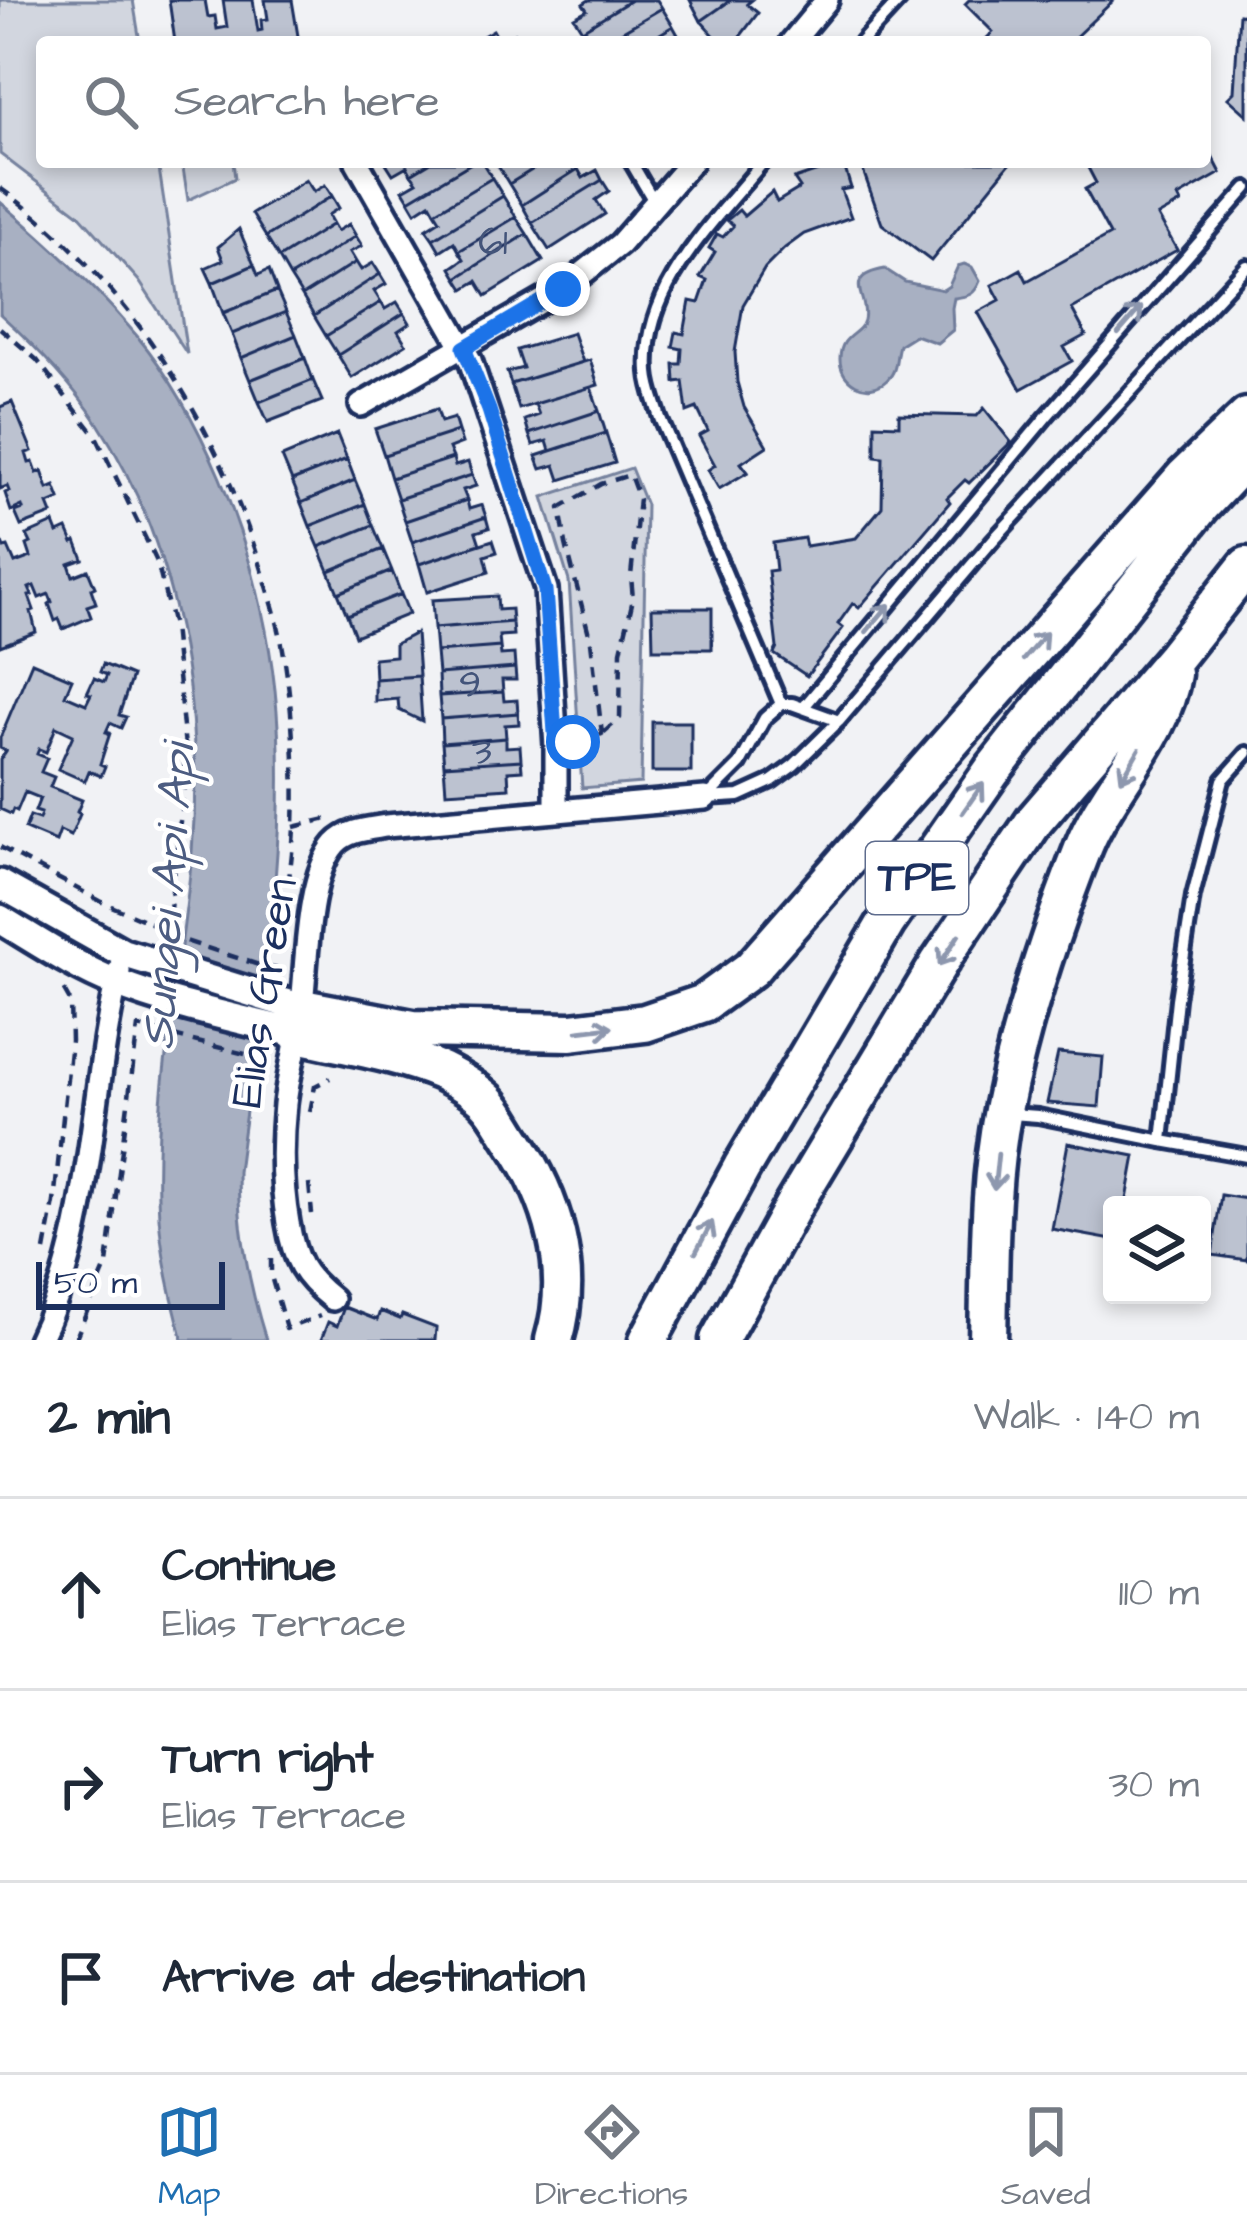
<!DOCTYPE html>
<meta charset="utf-8">
<style>
:root{--surface:#fff;--page:#f6f6f7;--text:#1f2937;--muted:#747a83;--line:#e0e1e3;--accent:#1f6fb2}
body{margin:0;font-family:"Architects Daughter",sans-serif;background:var(--page);color:var(--text)}
.controls{position:absolute;right:36px;bottom:36px;display:grid;overflow:hidden;border-radius:12px;box-shadow:0 6px 18px #0003}
.controls button{width:108px;height:108px;display:grid;place-items:center;padding:0;border:0;border-bottom:3px solid var(--line);background:var(--surface);color:var(--text);font:60px sans-serif}
.scale{position:absolute;left:36px;bottom:30px;width:189px;box-sizing:border-box;padding-left:12px;border:6px solid #1b2f5e;border-top:0;font-size:33px;line-height:42px;white-space:nowrap;color:#1b2f5e;-webkit-text-stroke:9px #fff;paint-order:stroke}
.stop{position:absolute;width:36px;height:36px;margin:-27px;border:9px solid #1a73e8;border-radius:50%;background:#fff}
.stop.end{background:#1a73e8;border-color:#fff;box-shadow:0 3px 12px #0008}
.list{margin:0;padding:0;list-style:none}
h2{display:flex;justify-content:space-between;align-items:center;height:156px;margin:0;padding:0 48px;font-size:51px}
h2 small{font-size:39px;font-weight:400;color:var(--muted)}
.list li{display:grid;grid-template-columns:78px 1fr auto;gap:36px;align-items:center;box-sizing:border-box;height:192px;padding:0 48px;border-top:3px solid var(--line)}
.list b{display:block;font-size:45px;white-space:nowrap}
.list p{margin:0;font-size:39px;white-space:nowrap;color:var(--muted)}
.list em{font-size:39px;font-style:normal;color:var(--muted)}
.icon{flex:none;width:66px;height:66px;fill:none;stroke:currentColor;stroke-width:2;stroke-linecap:round;stroke-linejoin:round}
.map{position:relative;flex:none;width:1247px;height:1340px;overflow:hidden}
.search{position:absolute;background:var(--surface);box-shadow:0 6px 18px #0003;left:36px;right:36px;top:36px;height:132px;display:flex;align-items:center;gap:30px;box-sizing:border-box;padding:0 42px;border-radius:12px;color:var(--muted);font-size:45px}
.sheet{height:732px;background:var(--surface)}
nav{display:flex;justify-content:space-around;align-items:center;box-sizing:border-box;height:168px;border-top:3px solid var(--line);background:var(--surface);font-size:33px;color:var(--muted)}
nav a{display:grid;justify-items:center;gap:6px}
nav .on{color:var(--accent)}
.map>svg:first-child{display:block}
.green{fill:#d2d6df;stroke:#76829e;stroke-width:3}
.water{fill:#a8b0c2;stroke:#707c9a;stroke-width:3}
.building{fill:#bcc2d0;stroke:#1b2f5e;stroke-width:3}
.lines{fill:none;stroke-linecap:round;stroke-linejoin:round}
.service-casing{stroke:#1b2f5e;stroke-width:20}
.minor-casing{stroke:#1b2f5e;stroke-width:30}
.secondary-casing{stroke:#1b2f5e;stroke-width:36}
.motorway-casing{stroke:#1b2f5e;stroke-width:45}
.path{stroke:#1b2f5e;stroke-width:4.5;stroke-dasharray:12 9;stroke-linecap:butt}
.service{stroke:#fff;stroke-width:10}
.minor{stroke:#fff;stroke-width:21}
.secondary{stroke:#fff;stroke-width:27}
.motorway{stroke:#fff;stroke-width:36}
.oneway{stroke:#8d97ae}
.route{stroke:#1a73e8;stroke-width:15}
.labels{text-anchor:middle;dominant-baseline:central;stroke-width:9;stroke-linejoin:round;paint-order:stroke}
.number-label{font-size:39px;fill:#43547a}
.shield{fill:#fff;stroke:#5f6d8e;stroke-width:3}
.shield-label{font-size:42px;font-weight:bold;fill:#1b2f5e}
.street-label{font-size:45px;fill:#1b2f5e;stroke:#fff}
.water-label{font-size:48px;font-style:italic;fill:#4c5c81;stroke:#fff}
</style>
<div class="map">
<svg width="1247" height="1340" viewBox="0 0 1247 1340">
<rect width="100%" height="100%" fill="#f1f2f5"/>
<filter id="ink" filterUnits="userSpaceOnUse"><feTurbulence type="fractalNoise" baseFrequency=".00833" numOctaves="2"/><feDisplacementMap in="SourceGraphic" scale="24" xChannelSelector="R" yChannelSelector="G"/><feConvolveMatrix kernelMatrix="1 2 1 2 8 2 1 2 1" color-interpolation-filters="sRGB"/></filter>
<g filter="url(#ink)">
<path class="green" d="M0,0H133L140,42H42V162H158L187,354L139,281L79,214L0,154Z
M182,162H233L235,178L188,200Z
M631,468L646,505L641,783L582,788L569,581L543,497Z"/>
<path class="water" d="M0,202C49,243 96,287 137,336C172,378 199,429 220,478C248,546 267,616 275,690C292,846 257,1017 238,1172C238,1230 249,1285 266,1340H183C170,1294 159,1245 158,1197C154,1082 183,965 192,852C204,705 178,547 97,422C71,382 35,346 0,314Z
M964,264L972,267L980,281C974,296 968,296 954,298L952,308L953,330L937,343L915,335L899,345C895,358 898,370 887,380C868,398 839,382 840,358C841,333 860,336 864,320C870,297 839,277 885,269L905,282L943,290L949,286L958,266Z"/>
<path class="building" d="M169,0H205L208,17L215,16L217,29L227,27L223,0H253L258,31L262,30L261,20L268,19L265,0H292L299,42H175Z
M589,0H631L582,30L574,17L587,10L583,4Z
M631,0H657L662,8L606,41L602,33L588,41L582,30Z
M690,0H731L701,21Z
M731,0H752L747,4L758,13L736,42H720L701,21Z
M969,0H1114L1070,42H983L993,32L965,4Z
M662,8L673,26L647,42L606,41Z
M1239,14L1247,15V115L1228,98L1234,92Z
M673,26L682,42H647Z
M493,30L500,42L515,33L520,42H473Z
M1205,142L1221,173L1178,197L1181,203L1158,216L1177,250L1072,309L1086,335L1064,347L1072,361L1021,389L978,312L1000,300L992,285L1021,269L1027,281L1110,235L1085,189L1096,183L1085,162H1205Z
M388,162H431L411,174L407,166L393,174L386,163Z
M431,162H473L409,200L403,190L417,182L411,174Z
M473,162H482L492,178L435,212L430,203L416,212L409,200Z
M505,162H545L509,184L498,166Z
M545,162H573L578,169L522,205L509,184Z
M825,162L835,164L843,162L851,188L841,190L851,217L804,234L785,248L765,268L743,305L735,352L737,382L744,407L767,446L741,463L748,472L719,489L708,470L715,465L699,436L708,431L697,408L687,412L683,381L675,382L674,364H681L682,349L673,347L676,332L684,334L690,301L699,303L707,280L700,277L715,252L709,248L717,234L723,237L733,226L727,220L739,210L744,216L772,192L777,202L800,188L794,179L821,170L819,165Z
M860,162H1011L931,261L882,224Z
M578,169L583,178L597,170L602,180L532,223L522,205Z
M492,178L503,196L433,239L426,229L440,220L435,212Z
M306,180L314,192L325,185L332,196L266,237L252,214Z
M602,180L609,191L596,200L605,214L549,250L532,223Z
M332,196L339,208L328,215L333,224L279,258L266,237Z
M503,196L516,217L459,251L454,242L440,251L433,239Z
M516,217L527,234L457,278L451,268L464,259L459,251Z
M333,224L337,231L349,224L356,236L290,277L279,258Z
M239,229L254,265L212,283L205,268L223,260L218,247Z
M527,234L543,261L486,296L477,281L464,289L457,278Z
M356,236L362,246L350,252L356,262L302,296L290,277Z
M356,262L361,270L373,263L380,274L314,316L302,296Z
M254,265L258,275L269,270L277,291L223,313L212,283Z
M380,274L386,284L374,291L381,302L326,336L314,316Z
M277,291L286,312L232,334L223,313Z
M381,302L385,309L397,302L404,313L338,355L326,336Z
M286,312L296,335L241,358L232,334Z
M404,313L410,323L398,331L406,344L352,378L338,355Z
M573,333L583,362L511,384L507,372L523,368L517,350Z
M296,335L305,358L250,380L241,358Z
M305,358L313,380L259,402L250,380Z
M590,360L598,385L519,409L511,384Z
M313,380L322,401L268,422L259,402Z
M591,387L599,411L529,434L525,420L539,415L535,404Z
M12,402L32,451L26,453L29,463L33,462L37,473L42,471L48,489L55,486L60,499L48,504L52,514L21,526L15,512L23,509L22,506L11,511L5,493L9,491L7,486L0,489V407Z
M984,408L1011,442L969,483L965,480L947,498L950,502L859,608L853,603L838,624L843,628L807,676L774,654L777,648L768,571L776,570L773,543L804,538L806,546L856,538L882,507L883,457L875,456V424L899,425V414L977,416Z
M437,409L441,422L454,418L458,431L384,455L375,429Z
M599,411L606,433L550,451L547,441L533,445L529,434Z
M458,431L462,443L449,448L453,458L391,478L384,455Z
M606,433L615,463L560,480L555,465L541,469L536,456Z
M337,434L347,459L292,481L282,457Z
M453,458L455,466L468,462L472,475L398,499L391,478Z
M347,459L355,480L301,503L292,481Z
M472,475L476,486L463,490L467,500L405,521L398,499Z
M355,480L365,504L310,526L301,503Z
M467,500L469,509L482,505L486,517L412,542L405,521Z
M365,504L373,525L319,547L310,526Z
M486,517L489,528L476,532L480,544L419,564L412,542Z
M54,523L58,533L67,529L73,543L76,541L83,559L69,564L73,576L88,570L95,587L91,589L96,603L87,606L91,617L63,629L59,619L55,621L49,604L52,602L49,594L39,598L34,586L29,588L32,595L29,596L34,610L31,611L36,632L0,646V538L4,548L8,547L15,563L31,557L27,545L31,543L27,535Z
M373,525L383,549L329,571L319,547Z
M493,540L497,552L485,556L489,572L427,592L419,564Z
M383,549L392,571L338,593L329,571Z
M392,571L401,594L347,615L338,593Z
M401,594L409,614L355,636L347,615Z
M497,596L498,610L511,609L512,622L434,628L432,600Z
M652,608H712V649H653Z
M512,622L513,635L499,636L500,647L436,652L434,628Z
M416,633L419,676L375,679L374,658L395,656V644Z
M500,647L501,655L514,654L515,668L438,674L436,652Z
M32,662L72,679L65,695L86,704L91,694L87,693L94,678L104,682L107,675L100,672L103,664L132,676L119,715L126,717L121,728L110,723L106,732L110,733L100,764L105,766L101,776L89,771L85,781L58,769L73,735L56,727L46,752L39,749L37,754L47,758L41,772L54,777L50,787L82,800L77,812L80,814L71,836L60,831L56,842L25,829L30,816L39,819L41,813L35,811L40,798L25,792L17,811L13,809L11,814L0,809V760L6,751L0,748V738Z
M515,668L516,680H502L503,692L439,696L438,674Z
M419,676L422,721L399,710L398,699L375,701V679Z
M503,692L504,701L517,700L518,713L441,719L439,696Z
M518,713L519,724L505,725L506,738L442,743L441,719Z
M652,722H691V772H652Z
M506,738V747L520,746L521,760L444,765L442,743Z
M521,760L522,770L508,771L509,788L446,792L444,765Z
M1058,1053L1103,1057L1099,1107L1047,1103Z
M1068,1143L1135,1156L1126,1205H1112V1240L1052,1229Z
M1221,1195L1247,1199V1260L1212,1255Z
M344,1307L377,1320L380,1311L400,1319L402,1315L436,1328L435,1340H321L328,1322L337,1326Z"/>
<g class="lines">
<defs>
<path id="service" d="M558,40L559,42
M861,42L900,0
M631,162L655,203
M763,162C714,222 642,288 648,372C649,388 656,404 660,418L781,704
M803,708L1046,417L1247,188
M706,798L739,796L772,781L794,765L839,721L993,540L1247,266
M706,798L740,764L765,718L781,704H792L839,721
M1011,1114L1038,1116L1162,1141L1177,999L1193,896L1223,780L1247,753
M1162,1141L1247,1156"/>
<path id="minor" d="M792,42L827,0
M357,162L470,360L546,589L556,747V811
M361,405L563,289L620,244L691,162
M332,1299C303,1276 294,1260 288,1223C281,1184 281,1143 285,1104C289,1070 299,1037 302,1004C307,961 307,876 335,844C348,830 369,829 386,826L705,798
M39,1340C95,1226 89,1092 119,971"/>
<path id="secondary" d="M0,884L123,953L302,1008
M0,919C37,941 75,967 116,983C174,1006 237,1018 298,1034"/>
<path id="motorway" d="M302,1008L413,1029L571,1032L645,1023L704,1003L751,969L1185,476L1247,417
M298,1034C345,1045 396,1052 441,1071C455,1078 476,1090 487,1101C497,1111 505,1127 513,1139C553,1198 575,1270 554,1340
M648,1340L742,1167L886,923L992,771L1201,506L1247,457
M719,1340L794,1204L939,963L1035,820L1174,658L1247,566
M988,1340C990,1265 988,1184 1003,1110C1021,1021 1051,930 1084,846C1107,789 1163,735 1172,674"/>
</defs>
<use href="#service" class="service-casing"/>
<use href="#minor" class="minor-casing"/>
<use href="#secondary" class="secondary-casing"/>
<use href="#motorway" class="motorway-casing"/>
<path class="path" d="M0,188C129,281 217,423 263,573C272,602 281,632 285,662C293,715 296,772 294,826C293,856 287,887 285,917
M0,328L37,360L96,436L157,562L173,626L185,747L184,786L167,935
M579,740L602,734L591,642L566,544L560,508L601,484L630,475L639,499L631,576L633,599L621,651L620,718L602,734
M294,827L327,819
M0,847L102,902L151,923L167,935L265,967L280,969
M310,1112L315,1086L330,1078
M309,1184L312,1214
M45,1251L54,1202L71,1041L70,1001L61,985
M271,1259V1276L286,1329L320,1316
M75,1340L107,1264L138,1027L253,1056L261,1065L264,1080"/>
<use href="#service" class="service"/>
<use href="#minor" class="minor"/>
<use href="#secondary" class="secondary"/>
<use href="#motorway" class="motorway"/>
</g>
<defs><path id="oneway-shaft" d="M-6 0H5M1.5-3L5.5 0L1.5 3" fill="none" stroke-width="1.6" stroke-linecap="round" stroke-linejoin="round" transform="scale(3)"/></defs>
<g class="oneway">
<use href="#oneway-shaft" transform="translate(1130 320) rotate(-49)"/>
<use href="#oneway-shaft" transform="translate(878 618) rotate(-50)"/>
<use href="#oneway-shaft" transform="translate(1035 646) rotate(-49)"/>
<use href="#oneway-shaft" transform="translate(1130 765) rotate(120)"/>
<use href="#oneway-shaft" transform="translate(973 798) rotate(-55)"/>
<use href="#oneway-shaft" transform="translate(949 950) rotate(123)"/>
<use href="#oneway-shaft" transform="translate(595 1029) rotate(-7)"/>
<use href="#oneway-shaft" transform="translate(996 1172) rotate(96)"/>
<use href="#oneway-shaft" transform="translate(704 1237) rotate(-62)"/>
</g>
</g>
<g class="lines" filter="url(#ink)">
<path class="route" d="M563,289L464,348L489,410L545,590L556,747L573,742"/>
</g>
<g class="labels">
<g class="number-label">
<text x="493" y="243">61</text>
<text x="470" y="686">9</text>
<text x="482" y="753">3</text>
</g>
<rect class="shield" x="866" y="842" width="102" height="72" rx="9"/>
<g class="shield-label">
<text x="917" y="878">TPE</text>
</g>
<g class="street-label">
<text transform="translate(265 993) rotate(-81)">Elias Green</text>
</g>
<g class="water-label">
<text transform="translate(169 897) rotate(-86)">Sungei Api Api</text>
</g>
</g>
</svg>
<div class="controls">
<button><svg class="icon" aria-label="layers" viewBox="0 0 24 24"><path d="M12 4l9 5-9 5-9-5zM3 14l9 5 9-5"/></svg></button>
</div>
<div class="scale">50 m</div>
<div class="stop" style="left:573px;top:742px"></div>
<div class="stop end" style="left:563px;top:289px"></div>
<div class="search"><svg class="icon" aria-label="search" viewBox="0 0 24 24"><circle cx="10" cy="10" r="6"/><path d="M15 15l6 6"/></svg>Search here</div>
</div>
<section class="sheet">
<h2>2 min<small>Walk · 140 m</small></h2>
<ul class="list">
<li><svg class="icon" aria-label="ahead" viewBox="0 0 24 24"><path d="M12 20V5M6 11l6-6 6 6"/></svg><div><b>Continue</b><p>Elias Terrace</p></div><em>110 m</em></li>
<li><svg class="icon" aria-label="right" viewBox="0 0 24 24"><path d="M7 20v-9h11M14 6l5 5-5 5"/></svg><div><b>Turn right</b><p>Elias Terrace</p></div><em>30 m</em></li>
<li><svg class="icon" aria-label="arrive" viewBox="0 0 24 24"><path d="M6 21V4h12l-3 4 3 4H6"/></svg><div><b>Arrive at destination</b></div></li>
</ul>
</section>
<nav>
<a class="on"><svg class="icon" aria-label="map" viewBox="0 0 24 24"><path d="M3 6l6-2 6 2 6-2v14l-6 2-6-2-6 2zM9 4v14M15 6v14"/></svg>Map</a>
<a><svg class="icon" aria-label="directions" viewBox="0 0 24 24"><path d="M12 3l9 9-9 9-9-9zM9 14v-3h6M13 9l2 2-2 2"/></svg>Directions</a>
<a><svg class="icon" aria-label="saved" viewBox="0 0 24 24"><path d="M7 4h10v16l-5-4-5 4z"/></svg>Saved</a>
</nav>
